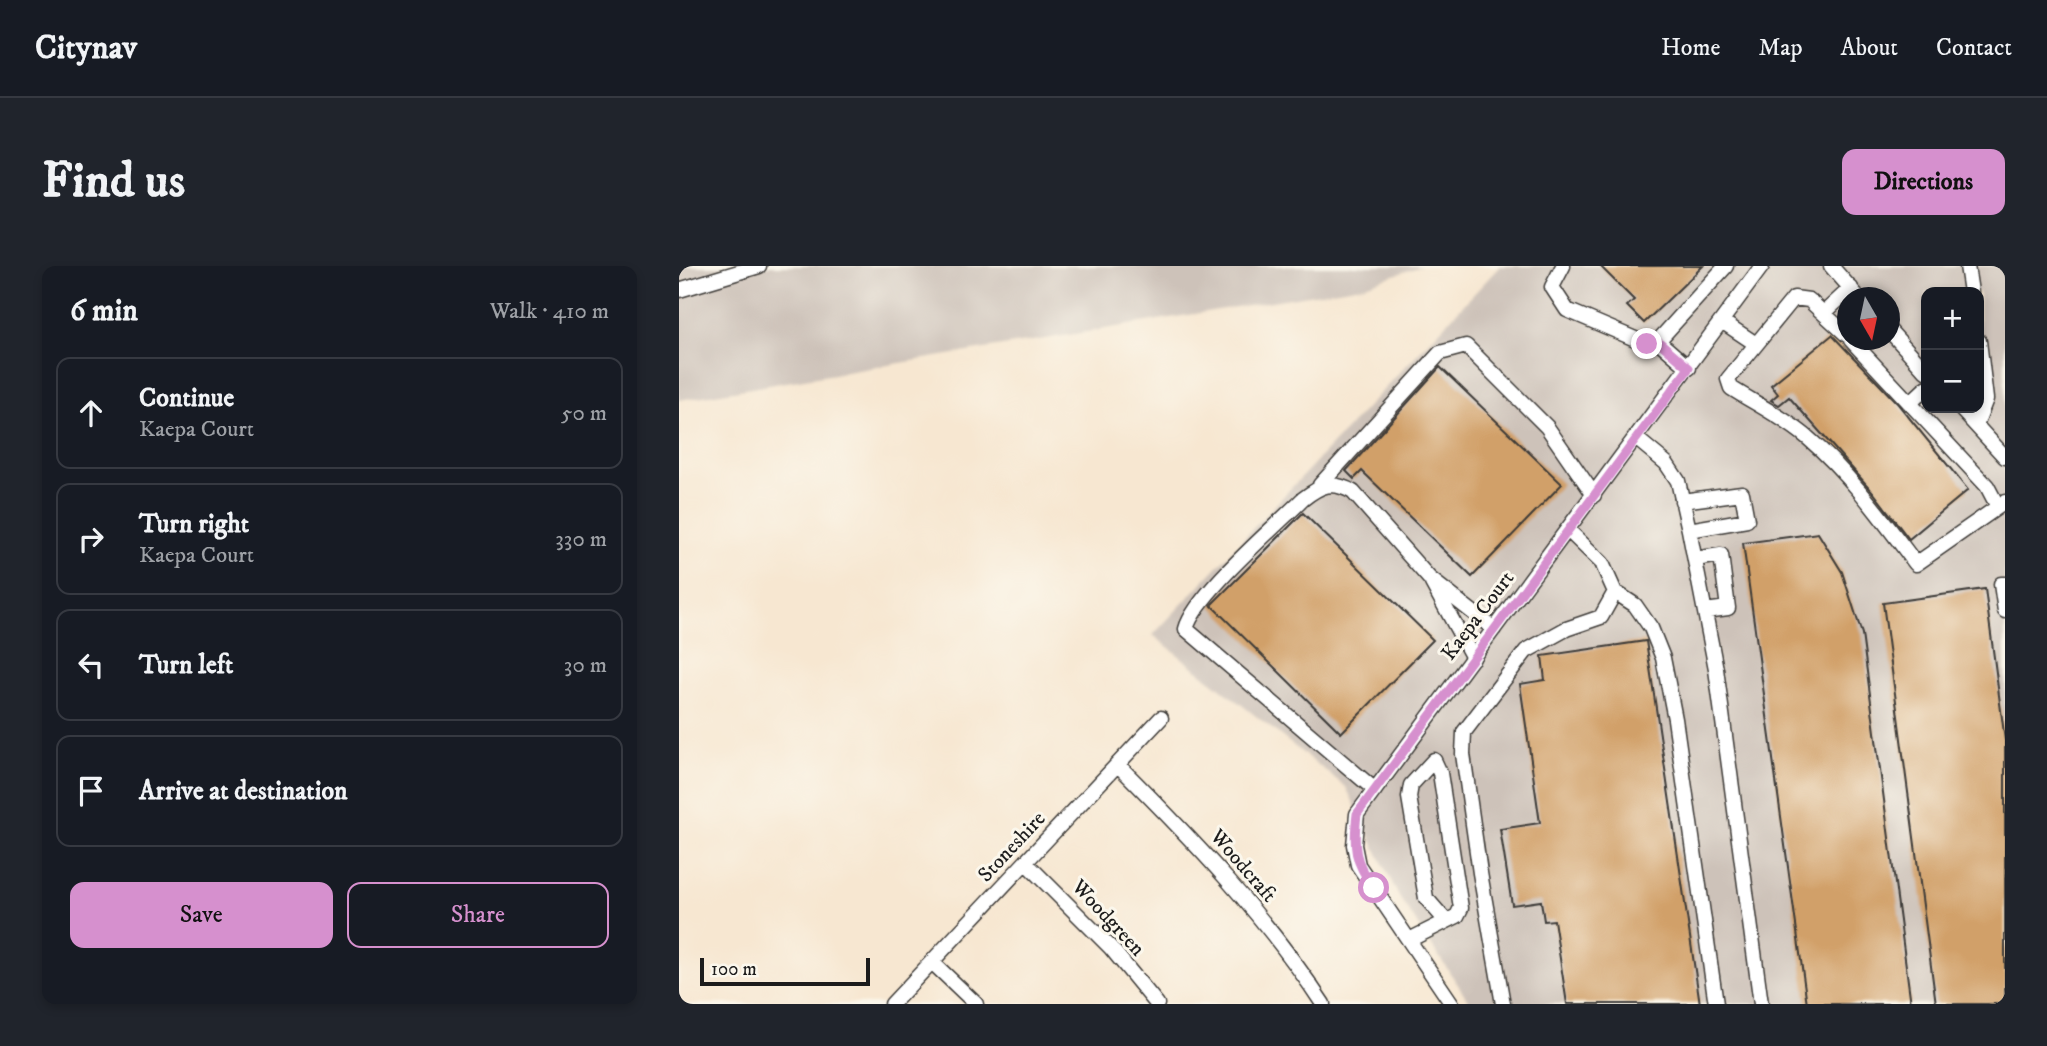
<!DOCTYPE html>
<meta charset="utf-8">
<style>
:root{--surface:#171b24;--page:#20242c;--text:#f1f3f6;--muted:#9ea1a6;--line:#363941;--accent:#d690ce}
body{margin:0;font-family:"IM FELL DW Pica",serif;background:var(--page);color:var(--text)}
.controls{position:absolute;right:21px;top:21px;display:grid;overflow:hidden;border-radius:14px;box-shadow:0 4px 10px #0003}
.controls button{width:63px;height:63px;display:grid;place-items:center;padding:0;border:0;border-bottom:2px solid var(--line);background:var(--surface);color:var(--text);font:35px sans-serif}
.compass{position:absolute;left:1158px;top:21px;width:63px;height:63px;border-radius:50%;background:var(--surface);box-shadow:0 4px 10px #0003;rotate:171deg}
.scale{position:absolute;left:21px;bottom:18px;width:170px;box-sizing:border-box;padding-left:7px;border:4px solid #1c1c1c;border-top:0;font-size:19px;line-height:24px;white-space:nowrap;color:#1c1c1c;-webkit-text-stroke:5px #fbf7ec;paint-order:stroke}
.stop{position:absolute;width:21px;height:21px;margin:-16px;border:5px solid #d690ce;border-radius:50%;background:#fff}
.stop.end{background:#d690ce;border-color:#fff;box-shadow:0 2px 7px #0008}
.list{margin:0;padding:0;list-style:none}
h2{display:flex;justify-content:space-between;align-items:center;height:91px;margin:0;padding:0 28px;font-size:30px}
h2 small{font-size:23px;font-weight:400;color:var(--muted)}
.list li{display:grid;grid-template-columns:46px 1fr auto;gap:21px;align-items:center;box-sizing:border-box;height:112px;margin:0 14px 14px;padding:0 14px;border:2px solid var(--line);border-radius:14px}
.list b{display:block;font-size:26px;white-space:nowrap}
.list p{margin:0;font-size:23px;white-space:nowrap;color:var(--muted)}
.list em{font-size:23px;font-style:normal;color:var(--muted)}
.actions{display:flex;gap:14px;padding:21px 28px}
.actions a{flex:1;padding:16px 0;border:2px solid var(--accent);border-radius:14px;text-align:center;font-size:24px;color:var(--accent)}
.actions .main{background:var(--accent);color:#111}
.icon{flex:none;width:38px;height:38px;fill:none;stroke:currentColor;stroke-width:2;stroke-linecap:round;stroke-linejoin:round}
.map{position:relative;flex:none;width:1326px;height:738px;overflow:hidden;border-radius:14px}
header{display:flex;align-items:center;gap:42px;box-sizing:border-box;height:98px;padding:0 35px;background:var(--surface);border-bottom:2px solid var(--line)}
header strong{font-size:33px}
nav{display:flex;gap:38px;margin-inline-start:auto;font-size:24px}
.intro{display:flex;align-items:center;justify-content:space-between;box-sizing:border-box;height:168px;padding:0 42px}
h1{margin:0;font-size:49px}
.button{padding:18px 32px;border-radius:14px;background:var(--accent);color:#111;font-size:24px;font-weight:700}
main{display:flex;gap:42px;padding:0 42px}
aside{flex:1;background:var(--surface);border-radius:14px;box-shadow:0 4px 10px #0003}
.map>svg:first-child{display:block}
.industrial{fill:#cdc2b9;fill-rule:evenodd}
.building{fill:#d1a069}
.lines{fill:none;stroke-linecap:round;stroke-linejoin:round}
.minor-casing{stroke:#3d3a37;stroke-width:17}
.minor{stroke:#fff;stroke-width:14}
.route{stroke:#d690ce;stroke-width:9}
.labels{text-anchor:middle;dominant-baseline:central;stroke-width:6;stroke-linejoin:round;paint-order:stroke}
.street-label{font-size:21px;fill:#1c1c1c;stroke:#fbf7ec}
</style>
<header>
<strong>Citynav</strong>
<nav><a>Home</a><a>Map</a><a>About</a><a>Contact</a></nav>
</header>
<div class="intro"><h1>Find us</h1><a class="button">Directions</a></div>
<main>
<aside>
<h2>6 min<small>Walk · 410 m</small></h2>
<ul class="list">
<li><svg class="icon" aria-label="ahead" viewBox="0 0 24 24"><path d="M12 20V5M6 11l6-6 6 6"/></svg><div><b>Continue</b><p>Kaepa Court</p></div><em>50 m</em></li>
<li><svg class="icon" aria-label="right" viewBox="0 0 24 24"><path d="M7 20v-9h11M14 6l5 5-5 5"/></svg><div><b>Turn right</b><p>Kaepa Court</p></div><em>330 m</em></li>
<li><svg class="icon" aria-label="left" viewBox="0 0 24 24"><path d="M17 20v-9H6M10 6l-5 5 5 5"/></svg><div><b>Turn left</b></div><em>30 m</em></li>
<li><svg class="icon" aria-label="arrive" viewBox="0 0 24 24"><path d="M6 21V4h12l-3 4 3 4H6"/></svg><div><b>Arrive at destination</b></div></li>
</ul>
<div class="actions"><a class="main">Save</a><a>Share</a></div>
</aside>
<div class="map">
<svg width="1326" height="738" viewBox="0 0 1326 738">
<rect width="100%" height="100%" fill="#fbf7ec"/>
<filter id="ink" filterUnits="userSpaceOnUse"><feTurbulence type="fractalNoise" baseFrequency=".0143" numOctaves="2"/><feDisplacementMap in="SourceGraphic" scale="14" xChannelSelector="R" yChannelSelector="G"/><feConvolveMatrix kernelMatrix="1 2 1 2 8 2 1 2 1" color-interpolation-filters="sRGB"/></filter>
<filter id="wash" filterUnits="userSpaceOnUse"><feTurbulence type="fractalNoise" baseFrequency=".00686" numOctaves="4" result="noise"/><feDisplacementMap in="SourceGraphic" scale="28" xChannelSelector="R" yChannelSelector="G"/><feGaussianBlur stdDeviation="1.57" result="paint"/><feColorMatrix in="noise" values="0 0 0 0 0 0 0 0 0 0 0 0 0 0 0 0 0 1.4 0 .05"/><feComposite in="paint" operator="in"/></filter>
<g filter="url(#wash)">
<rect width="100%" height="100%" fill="#f7e7d1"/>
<path class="industrial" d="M0,0H742L683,20L0,134Z
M821,0H1326V738H792L720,631L667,521L474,369ZM1247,26H1300V142H1247ZM1168,32H1210V74H1168Z"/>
<g id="blocks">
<path class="building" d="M921,0H1024L965,57L948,40L955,34Z
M1153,69L1219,138L1289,224L1230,273L1194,226L1110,131L1100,139L1092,134L1099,128L1092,119Z
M761,101L883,218L793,311L683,205L675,213L667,205Z
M624,247L754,374L662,467L532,339Z
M1139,267L1163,306L1183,368L1232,738H1128L1064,277Z
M1306,323L1326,475V738H1257L1204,337Z
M967,375L1021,738H888L875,654L865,655L862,635L833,639L821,563L861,557L841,418L866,414L863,390Z"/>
</g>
</g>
<g filter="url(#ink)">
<use href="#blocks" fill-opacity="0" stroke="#3d3a37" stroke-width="2"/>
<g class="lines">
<defs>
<path id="minor" d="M884,0L873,21L888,44L968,78L979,75L1047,0
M1152,0L1180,32
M1288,0L1292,26
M0,24L80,0
M1145,47L1172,22
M1044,56L1077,78
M1210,64L1247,105
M1168,69L1130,34L1115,32L1049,113L1052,122C1077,138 1106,152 1129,172C1171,208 1204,254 1237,298L1326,236
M1172,74L1308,220L1319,241
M979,75L1010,102
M1231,137L1247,122
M1281,142L1326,191
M1297,159L1307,133L1300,75
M958,173L987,197L999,215L1010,264L1037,403L1082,738
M641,219L761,87L787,80L868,161L915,229
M1003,235L1063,227L1068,254L1010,264
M1016,293L1042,289L1049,342L1026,345
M753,317L794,392
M1326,318H1322L1326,345
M936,326L956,339L972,362L984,392L996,453L1037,738
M439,499C514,574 586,649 644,738
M696,524L507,363C516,329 596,261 624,233C642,219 653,214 674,226L750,312L815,363
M347,597L432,682L478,738
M730,674L778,650L782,642L761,507L755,494L732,519L730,531L747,632L767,655
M253,696L297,738
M213,738L482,452
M773,738L679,599L675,579L678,548L1083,0
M824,738L801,607L784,488L785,466L847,385L887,363L922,351L936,326L923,297L889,264"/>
</defs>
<use href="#minor" class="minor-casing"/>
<use href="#minor" class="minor"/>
</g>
</g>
<g class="lines" filter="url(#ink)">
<path class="route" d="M695,622C675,596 674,581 678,548L1010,102L979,75L968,78"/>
</g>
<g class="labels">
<g class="street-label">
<text transform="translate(799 350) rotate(-53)">Kaepa Court</text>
<text transform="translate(333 581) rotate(-47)">Stoneshire</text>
<text transform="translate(564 600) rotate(49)">Woodcraft</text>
<text transform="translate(429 652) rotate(47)">Woodgreen</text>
</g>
</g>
</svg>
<div class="controls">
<button>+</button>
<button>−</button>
</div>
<svg class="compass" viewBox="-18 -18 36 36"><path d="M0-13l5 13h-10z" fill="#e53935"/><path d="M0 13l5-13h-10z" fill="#9ea1a6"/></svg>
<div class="scale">100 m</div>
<div class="stop" style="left:695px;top:622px"></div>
<div class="stop end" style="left:968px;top:78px"></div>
</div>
</main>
